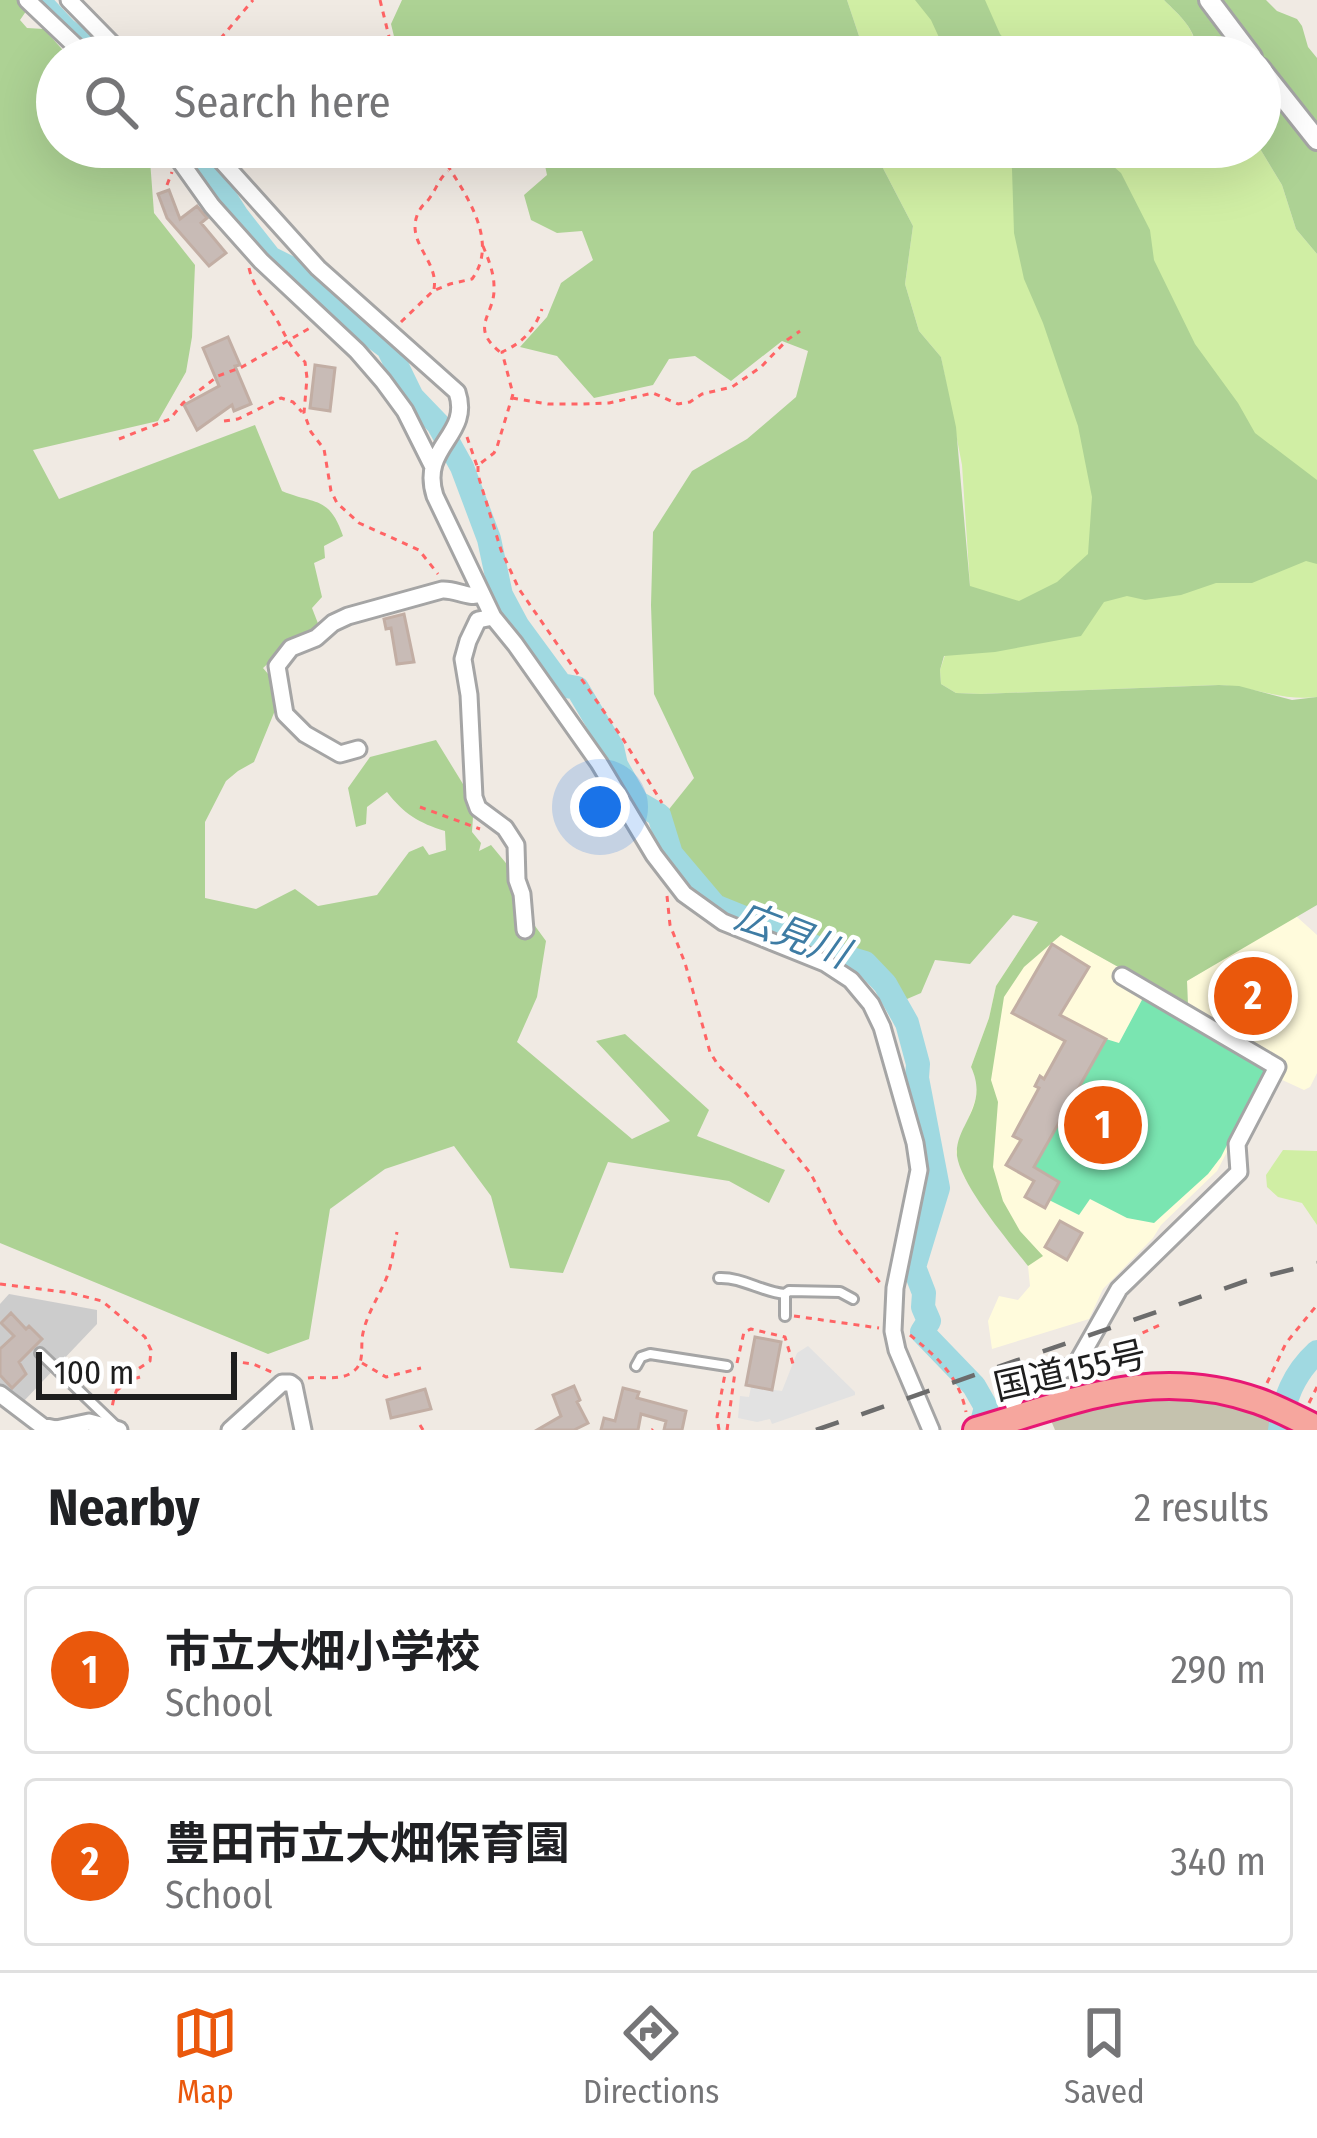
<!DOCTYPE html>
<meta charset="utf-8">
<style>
:root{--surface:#fff;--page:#f6f6f6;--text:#202124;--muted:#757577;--line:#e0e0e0;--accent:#ea580c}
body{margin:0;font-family:"Fira Sans Condensed","Noto Sans JP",sans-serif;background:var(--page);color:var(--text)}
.scale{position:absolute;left:36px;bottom:30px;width:201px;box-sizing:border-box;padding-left:12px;border:6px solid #1e1e1e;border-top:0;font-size:33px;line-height:42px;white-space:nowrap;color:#1e1e1e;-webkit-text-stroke:9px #fff;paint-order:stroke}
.you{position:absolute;left:600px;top:807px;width:42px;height:42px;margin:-30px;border:9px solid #fff;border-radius:50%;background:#1a73e8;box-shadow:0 0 0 18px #1a73e833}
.badge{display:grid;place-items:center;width:78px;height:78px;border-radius:50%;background:var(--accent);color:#fff;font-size:39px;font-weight:700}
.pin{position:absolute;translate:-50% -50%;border:6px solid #fff;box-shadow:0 3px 12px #0006}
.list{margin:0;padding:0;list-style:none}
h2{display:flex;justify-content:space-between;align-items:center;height:156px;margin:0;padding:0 48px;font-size:51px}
h2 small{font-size:39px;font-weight:400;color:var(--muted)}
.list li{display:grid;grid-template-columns:78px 1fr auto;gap:36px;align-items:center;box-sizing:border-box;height:168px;margin:0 24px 24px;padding:0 24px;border:3px solid var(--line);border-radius:12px}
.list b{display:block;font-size:45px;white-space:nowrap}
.list p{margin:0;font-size:39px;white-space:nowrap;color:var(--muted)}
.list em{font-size:39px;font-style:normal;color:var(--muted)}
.icon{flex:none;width:66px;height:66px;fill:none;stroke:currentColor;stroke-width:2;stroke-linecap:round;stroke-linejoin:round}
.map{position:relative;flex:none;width:1317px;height:1430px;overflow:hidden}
.search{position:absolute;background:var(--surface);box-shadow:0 12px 48px #0002;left:36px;right:36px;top:36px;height:132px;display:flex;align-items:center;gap:30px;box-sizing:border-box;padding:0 42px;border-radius:66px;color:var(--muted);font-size:45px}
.sheet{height:540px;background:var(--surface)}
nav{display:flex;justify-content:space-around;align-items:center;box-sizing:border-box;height:168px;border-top:3px solid var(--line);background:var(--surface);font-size:33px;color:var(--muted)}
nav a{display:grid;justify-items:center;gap:6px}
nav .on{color:var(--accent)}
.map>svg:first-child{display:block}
.education{fill:#fffbdc}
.religious{fill:#ccc}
.construction{fill:#c5c2ae}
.grass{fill:#d0eea4}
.forest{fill:#add294}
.pitch{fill:#7ae5b1}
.parking{fill:#e2e2e2}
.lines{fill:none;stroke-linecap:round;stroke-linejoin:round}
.river{stroke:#a0d9e1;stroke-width:24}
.building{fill:#c8bbb6;stroke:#c2aea4;stroke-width:3}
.service-casing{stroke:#a5a5a5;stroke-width:14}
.minor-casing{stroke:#a5a5a5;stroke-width:21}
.tertiary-casing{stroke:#a5a5a5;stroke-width:24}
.trunk-casing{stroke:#e71774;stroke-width:30}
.path{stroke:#ff6465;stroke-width:3;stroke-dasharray:6 6;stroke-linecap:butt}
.service{stroke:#fff;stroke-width:8}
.minor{stroke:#fff;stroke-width:15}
.tertiary{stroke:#fff;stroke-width:18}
.trunk{stroke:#f6a69e;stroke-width:24}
.rail{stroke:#6c6c6c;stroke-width:4.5;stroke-dasharray:24 24;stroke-linecap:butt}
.labels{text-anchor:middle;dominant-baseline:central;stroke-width:9;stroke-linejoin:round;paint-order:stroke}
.street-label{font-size:36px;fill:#1e1e1e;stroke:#fff}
.water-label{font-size:39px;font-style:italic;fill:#3e7ca4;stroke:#fff}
</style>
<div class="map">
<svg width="1317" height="1430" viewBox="0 0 1317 1430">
<rect width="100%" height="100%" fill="#f0eae3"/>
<path class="education" d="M1296,916L1317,935V1073L1310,1087L1304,1090L1278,1078L1266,1066L1268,1074L1217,1171L1161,1225L1153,1238L1103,1289L1089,1319L992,1349L988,1321L999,1296L1018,1300L1030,1286L1028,1266L964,1177L956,1152L976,1098L978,1082L971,1067L989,1018L996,986L1038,922L1188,1006L1187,981Z"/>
<path class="religious" d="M9,1294L97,1310V1324L22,1403L0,1386V1304Z"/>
<path class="construction" d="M1171,1395L1223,1401L1297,1430H1055L1050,1418L1128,1397Z"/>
<path class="grass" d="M847,0H1164C1181,17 1199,31 1195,57H866Z
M872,147H1259L1282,185L1296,229L1317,254V697C1282,701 1254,687 1219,685L981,694L956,693L941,684L940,670L945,655L970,586L962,465L941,357L919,331L905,284L913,226Z
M1283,1150L1317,1151V1225L1302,1203L1278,1197L1267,1187L1266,1175Z"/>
<path class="forest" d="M0,0H21L29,7L20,20L27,28L44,29L69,57H57V147H149L154,213L195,265L192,337L186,372L158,421L33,450L59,499L255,425L282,491C315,505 329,495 343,536L324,546L325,558L314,563L322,597L312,608L319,626L284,649L263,668L274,681L276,708L254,762L238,771L226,781L205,822V898L256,909L295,889L318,906L377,895L409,852L423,846L429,855L446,850L445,831C419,823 404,814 387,792L367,807L366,824L356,827L348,788L370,757L436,740L474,802L472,832L481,843L479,851L491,845L515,874L516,900L546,941L537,997L517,1042L632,1139L670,1121L596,1041L625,1034L709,1110L697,1136L785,1170L769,1203L729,1181L608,1162L563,1273L510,1268L491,1196L454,1146L385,1169L330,1209L309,1339L268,1354L0,1243Z
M402,0H847L866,57H399L391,24Z
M915,0H985L1000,34L1020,57H948L931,20Z
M1164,0H1199L1242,57H1196C1199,31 1181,17 1164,0Z
M1217,0H1266L1277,11L1297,19L1302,26L1308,47L1317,58V129L1265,65Z
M1260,80L1317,149V254L1296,229L1282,185L1259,147Z
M536,147H872L913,226L905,284L919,331L941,357L956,427L970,586L1019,601L1057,582L1088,554L1092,497L1078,426L1043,323L1024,279L1014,233L1012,169L1008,147H1091L1121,173L1150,230L1154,260L1195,344L1238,403L1255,433L1317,480V564L1306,561L1252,583H1216L1181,595L1145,600L1127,596L1104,602L1081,636L995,652L944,656L940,670L941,684L956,693L981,694L1219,685L1239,686L1292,700L1317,697V905L1187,981L1188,1006L1061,935L1024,967L1004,997L991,1080L998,1102L993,1167L1003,1201L1020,1231L1043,1256L1028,1266C1009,1242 961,1185 957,1156C954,1125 990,1107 971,1067L989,1018L996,986L1038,922L1013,915L970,964L935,960L921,993L907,999L883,970L860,954L723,901L679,855L666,813L694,778L654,694L651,605L653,532L692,471L747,439L796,397L808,351L782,341L731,381L695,356L669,359L653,385L594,398L557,356L520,347L547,317L561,283L593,260L582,231L557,233L531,220L524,195L547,175L543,156Z"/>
<path class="pitch" d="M1143,998L1266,1067L1221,1157L1208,1174L1154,1223L1127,1218L1090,1199L1079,1215L1049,1200L1059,1182L1034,1167L1106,1039L1119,1043Z"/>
<path class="parking" d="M808,1346L855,1392V1395L772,1424L770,1419L757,1422L738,1418L740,1396L749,1397L751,1387L782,1391L797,1353Z"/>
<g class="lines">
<path class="river" d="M38,0L65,29L102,57
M193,147L237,216L270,258L310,278L338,303L351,320L388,348L412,397L438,424L462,467L489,539L501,595L517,625L561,685L577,688L612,747L616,765L637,802L659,815L671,854L715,906L825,951L865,963L885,984L907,1023L918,1064L917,1078L938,1188L914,1267L924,1293L923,1307L929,1321L922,1332L974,1386L986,1407L980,1430
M1280,1430C1284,1399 1293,1374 1317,1352"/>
</g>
<path class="building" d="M169,190L180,219L197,206L207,218L201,223L226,253L209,266L167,218L158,194Z
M228,337L240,365L235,366L251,404L234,411L232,405L197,430L184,405L219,386L203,348Z
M315,365L335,368L330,411L310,408Z
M404,614L414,662L397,664L391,628L386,629L384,619Z
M1052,944L1089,967L1060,1015L1106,1039L1034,1167L1059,1182L1045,1208L1025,1197L1034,1181L1006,1165L1021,1140L1013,1136L1039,1088L1035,1086L1040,1076L1044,1079L1065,1041L1012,1013Z
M1060,1221L1082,1233L1067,1260L1045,1247Z
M11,1313L26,1329L29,1326L42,1339L19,1362L26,1374L12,1388L0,1375V1349L14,1336L1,1323Z
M755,1337L781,1342L772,1390L746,1385Z
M574,1386L580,1400L577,1402L588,1423L574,1430H537L561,1416L553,1395Z
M623,1388L639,1392L637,1398L686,1411L682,1430H664L666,1421L641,1414L638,1430H601L604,1418L615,1421Z
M425,1389L431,1409L391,1418L387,1400Z"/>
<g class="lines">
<defs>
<path id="service" d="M719,1278C742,1277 762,1292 785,1294
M785,1316V1294L789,1291L840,1292L853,1299
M40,1353L117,1427
M636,1366L641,1357L650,1354L727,1366"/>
<path id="minor" d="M27,0L87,57
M69,0L125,57
M170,147L212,206L261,261L357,351L383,381L405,411L432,465
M209,147L318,268L457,392C472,436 419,446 435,496L493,617L515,644L599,763L654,855L684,894L723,922L825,963L851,980L871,1004L882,1027L915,1143L919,1170L895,1288L893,1331L897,1350L931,1430
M493,617L478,620L468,641L463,659L469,695L474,797L478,808L505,828L516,845L517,880L522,894L525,930
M358,749L340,754L305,734L285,714L277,666L291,648L316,638L333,623L348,616L442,590C457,589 467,599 482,594
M0,1394L42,1426L56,1429L89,1422L119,1430
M1018,1418L1013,1403L1019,1392L1077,1363L1119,1289L1239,1172L1237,1144L1277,1067L1122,976
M230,1430L282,1383H290L294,1386L303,1430"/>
<path id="tertiary" d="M1209,0L1252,57
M1260,68L1317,140"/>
<path id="trunk" d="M976,1430C1075,1401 1154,1365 1258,1401C1278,1408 1298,1419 1317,1428"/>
</defs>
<use href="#service" class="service-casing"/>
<use href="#minor" class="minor-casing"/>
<use href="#tertiary" class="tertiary-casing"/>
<use href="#trunk" class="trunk-casing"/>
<path class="path" d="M380,0L394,57
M205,57L253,0
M167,185L172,172
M483,246C488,258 494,273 494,286C496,315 468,326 500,352
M249,268C253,286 263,297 272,312C284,330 288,347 305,362L307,378L304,413L311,432L324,449L331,491L337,503L359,523L419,550L438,574
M434,289C439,260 405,243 418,213C424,201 424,207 431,196C437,187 439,179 448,171
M401,322L433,291L450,284L472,279C503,237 457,183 436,147
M512,398L548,404H583L609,403L653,393L678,404L690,402L702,394L732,387L761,367L787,340L800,331
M224,421L238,419L281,398L293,402L302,412
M467,437L477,466L494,453L497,447L513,394L502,352C522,343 534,331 542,309
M119,439L170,419L183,403L218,376L242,367L310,328
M478,466V475L501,550L519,589L623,739L662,803
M420,807L480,829
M667,896L670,925L685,963L710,1052L718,1065L743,1090L811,1174L840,1232L881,1284
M0,1284L71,1293L102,1301L145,1337L151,1350L150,1361C127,1377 117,1377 112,1408
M794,1316L879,1328
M910,1335C937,1357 959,1376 966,1412
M1099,1353L1162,1324
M231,1361L253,1364L274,1373
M362,1363L386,1377L421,1368
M737,1363L744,1332L751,1329L785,1337L793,1364
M308,1378C324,1376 342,1382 355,1370C365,1361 360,1346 363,1333C367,1314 378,1298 386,1279C392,1265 394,1247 397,1232
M1267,1383L1286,1343L1317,1305
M116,1391L130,1380L140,1377
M1309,1403L1317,1387
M420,1425L423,1430
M652,1430L653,1429
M719,1430L717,1417L725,1374
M727,1430L735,1372"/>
<use href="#service" class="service"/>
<use href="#minor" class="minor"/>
<use href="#tertiary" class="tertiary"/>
<use href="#trunk" class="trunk"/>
<path class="rail" d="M816,1430L1246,1281L1317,1263"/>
</g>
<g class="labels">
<g class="street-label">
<text transform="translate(1070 1371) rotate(-13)">国道155号</text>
</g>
<g class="water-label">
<text transform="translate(792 935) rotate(21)">広見川</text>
</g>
</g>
</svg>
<div class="scale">100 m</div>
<div class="you"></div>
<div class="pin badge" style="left:1103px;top:1125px">1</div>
<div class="pin badge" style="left:1253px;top:996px">2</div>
<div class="search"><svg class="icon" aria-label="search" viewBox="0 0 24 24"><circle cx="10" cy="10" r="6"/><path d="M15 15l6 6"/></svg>Search here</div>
</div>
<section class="sheet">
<h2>Nearby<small>2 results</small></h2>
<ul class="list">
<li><span class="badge">1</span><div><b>市立大畑小学校</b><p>School</p></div><em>290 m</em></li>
<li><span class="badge">2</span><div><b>豊田市立大畑保育園</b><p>School</p></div><em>340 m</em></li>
</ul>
</section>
<nav>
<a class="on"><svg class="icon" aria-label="map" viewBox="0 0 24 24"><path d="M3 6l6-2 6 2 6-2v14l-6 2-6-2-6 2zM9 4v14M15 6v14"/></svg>Map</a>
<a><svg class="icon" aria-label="directions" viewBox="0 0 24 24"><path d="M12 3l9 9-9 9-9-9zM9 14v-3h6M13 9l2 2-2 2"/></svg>Directions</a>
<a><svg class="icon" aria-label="saved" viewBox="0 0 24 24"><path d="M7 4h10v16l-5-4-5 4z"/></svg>Saved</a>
</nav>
